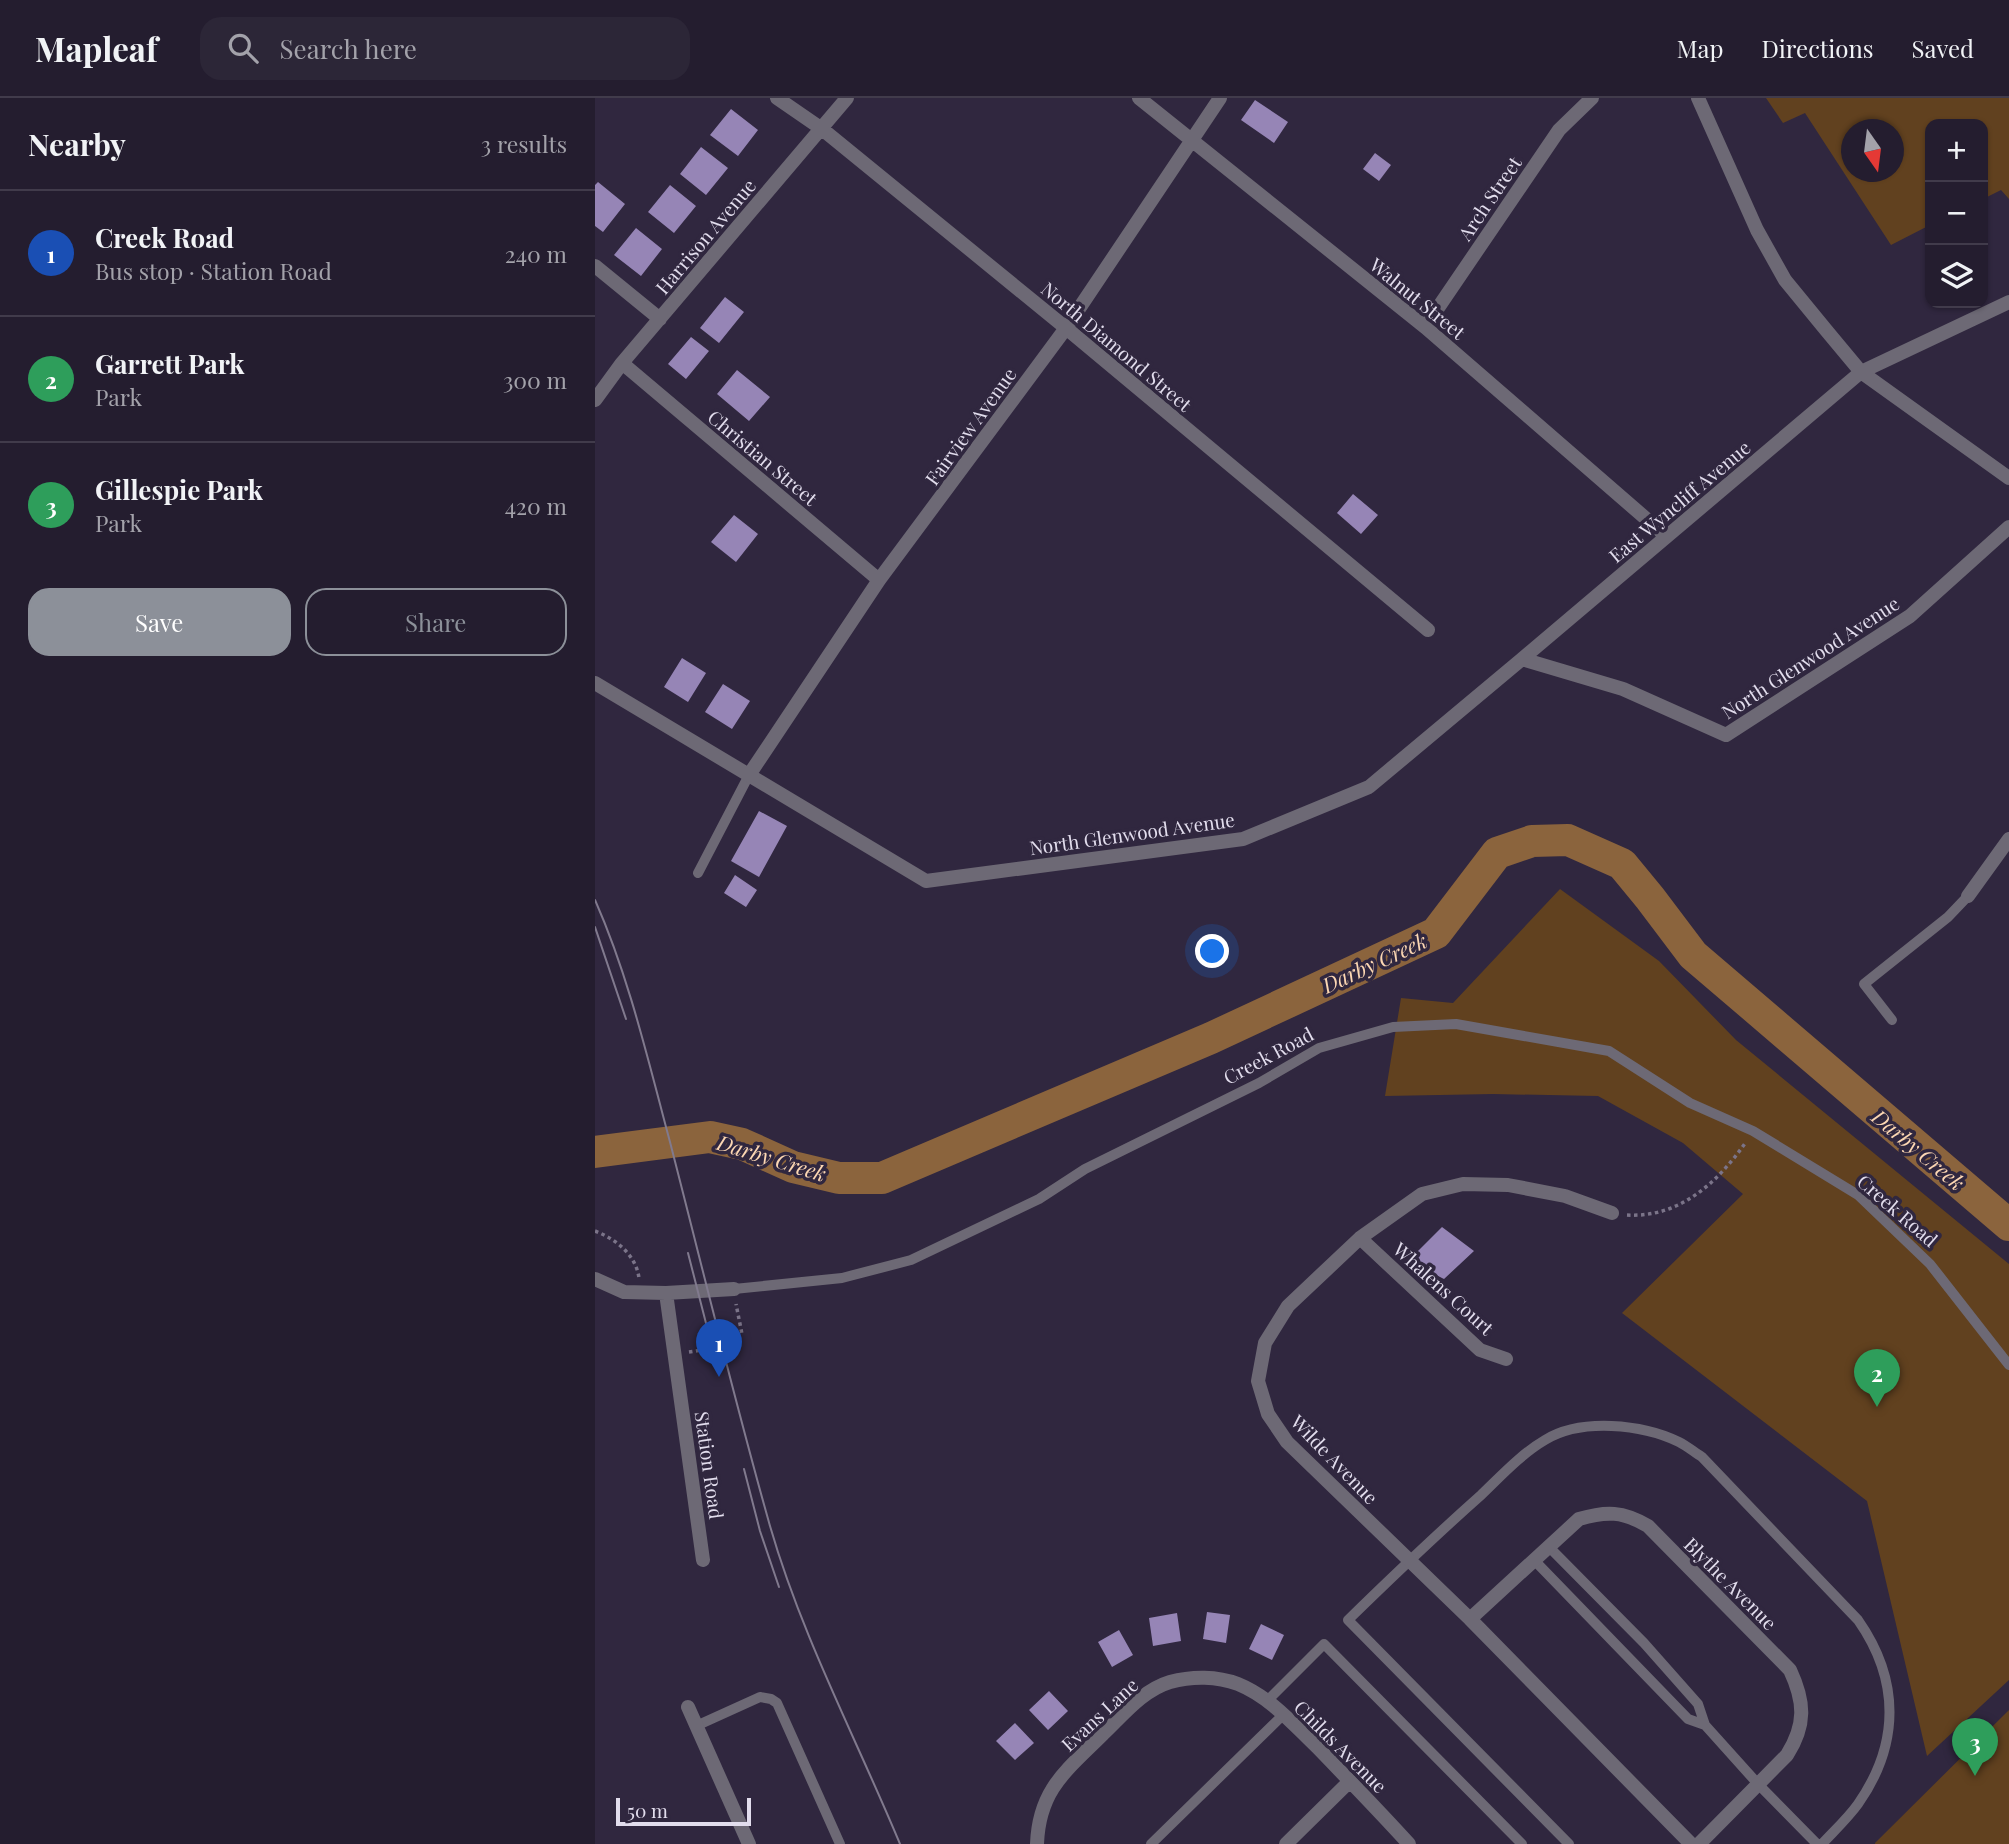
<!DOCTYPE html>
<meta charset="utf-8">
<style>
:root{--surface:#241d2f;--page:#2c2637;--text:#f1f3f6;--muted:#a3a2aa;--line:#413b4b;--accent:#8c9099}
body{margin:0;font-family:"Playfair Display",serif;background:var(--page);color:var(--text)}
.controls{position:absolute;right:21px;top:21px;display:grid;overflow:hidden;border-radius:14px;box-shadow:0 2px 5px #0004}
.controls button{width:63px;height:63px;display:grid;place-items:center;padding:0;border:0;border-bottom:2px solid var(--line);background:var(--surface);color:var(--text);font:35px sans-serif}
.compass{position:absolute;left:1246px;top:21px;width:63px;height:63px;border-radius:50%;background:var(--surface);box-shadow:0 2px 5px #0004;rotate:166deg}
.scale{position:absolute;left:21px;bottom:18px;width:135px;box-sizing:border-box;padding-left:7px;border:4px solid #e2dded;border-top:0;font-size:19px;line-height:24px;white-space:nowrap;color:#e2dded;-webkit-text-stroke:5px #30273f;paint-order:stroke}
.you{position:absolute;left:618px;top:854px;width:24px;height:24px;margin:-18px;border:5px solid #fff;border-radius:50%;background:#1a73e8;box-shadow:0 0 0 10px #1a73e833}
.badge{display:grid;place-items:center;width:46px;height:46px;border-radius:50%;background:var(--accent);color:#fff;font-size:23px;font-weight:700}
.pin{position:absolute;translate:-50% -58px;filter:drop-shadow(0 2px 4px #0008)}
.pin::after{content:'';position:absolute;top:37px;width:24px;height:21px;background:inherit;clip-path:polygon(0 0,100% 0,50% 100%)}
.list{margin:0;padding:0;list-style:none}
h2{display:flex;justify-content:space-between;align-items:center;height:91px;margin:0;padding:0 28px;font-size:30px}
h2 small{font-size:23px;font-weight:400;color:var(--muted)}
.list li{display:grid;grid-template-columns:46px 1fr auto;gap:21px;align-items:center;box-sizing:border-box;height:126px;padding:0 28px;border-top:2px solid var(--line)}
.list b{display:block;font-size:26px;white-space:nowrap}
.list p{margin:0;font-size:23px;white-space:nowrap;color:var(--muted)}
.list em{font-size:23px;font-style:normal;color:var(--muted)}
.actions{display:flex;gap:14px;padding:21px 28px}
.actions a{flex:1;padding:16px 0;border:2px solid var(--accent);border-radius:21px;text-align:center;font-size:24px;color:var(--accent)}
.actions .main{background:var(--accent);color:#fff}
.icon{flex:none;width:38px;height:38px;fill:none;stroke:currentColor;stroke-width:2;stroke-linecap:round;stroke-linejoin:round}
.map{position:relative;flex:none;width:1414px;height:1746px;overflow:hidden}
header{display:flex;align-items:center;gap:42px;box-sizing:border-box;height:98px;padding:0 35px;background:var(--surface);border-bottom:2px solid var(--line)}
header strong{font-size:33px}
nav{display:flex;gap:38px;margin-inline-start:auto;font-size:24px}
.search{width:490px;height:63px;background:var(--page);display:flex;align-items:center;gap:18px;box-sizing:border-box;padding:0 24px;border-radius:21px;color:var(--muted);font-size:26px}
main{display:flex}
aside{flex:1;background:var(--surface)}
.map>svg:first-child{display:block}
.green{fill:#61411f;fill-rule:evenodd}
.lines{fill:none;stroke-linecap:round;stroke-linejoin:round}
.river{stroke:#8b643d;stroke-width:32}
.building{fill:#9685b6}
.path{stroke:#7b7489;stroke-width:3.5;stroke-dasharray:3.5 3.5;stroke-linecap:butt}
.service{stroke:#6d6975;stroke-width:10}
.minor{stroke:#6d6975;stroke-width:14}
.tram{stroke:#817a8e;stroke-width:2}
.labels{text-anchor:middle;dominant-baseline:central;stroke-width:7;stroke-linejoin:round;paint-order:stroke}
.street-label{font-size:19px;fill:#e2dded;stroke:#30273f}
.water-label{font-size:21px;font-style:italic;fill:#fcd7b3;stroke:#30273f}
</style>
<header>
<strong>Mapleaf</strong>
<div class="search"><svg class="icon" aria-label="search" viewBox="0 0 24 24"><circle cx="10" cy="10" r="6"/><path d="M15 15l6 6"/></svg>Search here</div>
<nav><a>Map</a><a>Directions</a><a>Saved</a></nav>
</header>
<main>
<aside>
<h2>Nearby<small>3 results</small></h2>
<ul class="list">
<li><span class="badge" style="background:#1a4fb4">1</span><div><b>Creek Road</b><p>Bus stop · Station Road</p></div><em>240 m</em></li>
<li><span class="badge" style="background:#2e9e5b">2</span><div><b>Garrett Park</b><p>Park</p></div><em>300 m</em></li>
<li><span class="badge" style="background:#2e9e5b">3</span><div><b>Gillespie Park</b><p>Park</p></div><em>420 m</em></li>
</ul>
<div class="actions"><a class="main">Save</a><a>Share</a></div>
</aside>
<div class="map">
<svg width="1414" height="1746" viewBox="0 0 1414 1746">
<rect width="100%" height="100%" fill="#30273f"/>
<path class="green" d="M1171,0H1414V101L1406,92L1388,101V26H1335V127L1296,147L1210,15L1188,25ZM1256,32H1298V74H1256Z
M965,791L1064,863L1141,942L1414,1166V1582L1332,1658L1272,1403L1027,1215L1148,1096L1088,1045L1003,998L898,996L790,998L806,900L858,905Z
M1414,1612V1746H1280V1745Z"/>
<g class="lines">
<path class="river" d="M0,1054L115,1039L147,1046L198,1069L244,1080H287L616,940L841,835L902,755L937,743L973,742L1027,766L1055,800L1098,857L1414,1127"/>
</g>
<path class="building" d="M660,2L693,24L679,45L646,22Z
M136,11L163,32L143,58L115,37Z
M106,49L133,70L111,97L85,76Z
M780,55L796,67L784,83L768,71Z
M3,84L30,106L8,134L0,128V87Z
M75,87L101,108L79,135L53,114Z
M41,130L67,151L46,178L19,157Z
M130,199L149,214L124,245L105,230Z
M96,239L114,253L91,281L73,266Z
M142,272L175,299L154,323L122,296Z
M758,396L783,417L766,436L742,415Z
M139,417L163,436L141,464L116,444Z
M87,560L111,575L93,604L69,589Z
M128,586L155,603L137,631L110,614Z
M164,713L192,728L164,779L136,763Z
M140,777L162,792L151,809L129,795Z
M847,1129L879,1153L849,1181L831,1172L817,1159Z
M612,1514L635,1517L631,1545L608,1541Z
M582,1515L586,1543L558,1548L554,1520Z
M666,1526L689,1537L677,1562L654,1551Z
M524,1532L538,1557L517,1569L503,1544Z
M454,1593L473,1613L453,1632L434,1612Z
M420,1625L439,1645L420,1662L401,1643Z"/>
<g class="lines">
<path class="path" d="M1032,1117C1085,1120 1123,1084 1151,1044
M0,1133C21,1141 41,1157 44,1180
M129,1244L147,1236L141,1206
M94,1254L113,1251"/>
<path class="service" d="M103,775L154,677
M1297,922L1269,886L1353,819L1373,798
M139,1191L247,1180L316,1162L444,1101L490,1071L664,985L724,950L798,929L861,926L1014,953L1095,1005L1158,1033L1263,1097L1335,1166L1414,1267
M953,1448L1049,1545L1103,1606L1110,1627L1163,1686L1222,1746
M939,1462L1093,1621L1110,1627
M672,1603L729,1546L927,1746
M101,1628L165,1599L176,1601L182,1605L245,1746
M556,1746L689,1616
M974,1746L753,1522C796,1480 840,1438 885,1398C905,1379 926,1356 950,1342C986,1320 1047,1326 1084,1344C1092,1348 1099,1354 1107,1359L1263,1522C1305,1582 1305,1646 1263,1706C1253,1720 1239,1733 1227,1746"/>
<path class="minor" d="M182,0L227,31L471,230L833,532
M544,0L830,229L1071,438
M1103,0L1162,132L1190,182L1231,232L1266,274L1414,380
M0,168L65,221
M830,229L964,32L997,0
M27,265L284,482
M0,302L27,265L252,0
M927,561L1266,274L1414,204
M0,585L331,783L648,741L774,689L927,561L1028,591L1131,637L1315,518L1414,429
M154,677L284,482L471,230L625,0
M1373,798L1414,741
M1017,1115L970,1098L913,1087L868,1086L827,1096L765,1140L693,1208L670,1245L663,1283L673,1316L692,1344L875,1521L1096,1746
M765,1140L885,1252L911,1261
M0,1181L29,1194L71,1195L139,1191
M71,1195L108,1462
M875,1521L984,1421C1011,1413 1028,1413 1053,1428L1195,1572C1210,1604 1211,1627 1192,1657L1104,1746
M93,1609L154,1746
M442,1746C444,1691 472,1672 508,1636C528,1617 548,1592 575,1584C597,1578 622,1578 643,1586C675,1599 698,1626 722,1649C753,1681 784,1713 814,1746
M691,1746L755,1683"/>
<path class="tram" d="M0,802C34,879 53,962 75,1044C108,1172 139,1301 175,1428C207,1539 261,1640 305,1746
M0,829L31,921
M93,1155L113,1233
M149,1371L165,1433L184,1489"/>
</g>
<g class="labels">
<g class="street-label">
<text transform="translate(894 100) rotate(-56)">Arch Street</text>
<text transform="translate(110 138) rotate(-50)">Harrison Avenue</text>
<text transform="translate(823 200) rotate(39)">Walnut Street</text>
<text transform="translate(522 248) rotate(40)">North Diamond Street</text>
<text transform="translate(375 328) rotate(-54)">Fairview Avenue</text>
<text transform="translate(168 359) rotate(40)">Christian Street</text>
<text transform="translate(1084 403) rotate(-40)">East Wyncliff Avenue</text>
<text transform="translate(1215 559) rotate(-33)">North Glenwood Avenue</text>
<text transform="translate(537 735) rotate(-8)">North Glenwood Avenue</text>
<text transform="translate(673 957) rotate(-28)">Creek Road</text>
<text transform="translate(1303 1112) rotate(41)">Creek Road</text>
<text transform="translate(849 1190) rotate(42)">Whalens Court</text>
<text transform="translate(740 1361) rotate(46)">Wilde Avenue</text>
<text transform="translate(115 1367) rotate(82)">Station Road</text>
<text transform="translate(1136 1485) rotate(45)">Blythe Avenue</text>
<text transform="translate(504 1616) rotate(-43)">Evans Lane</text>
<text transform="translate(746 1648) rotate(45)">Childs Avenue</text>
</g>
<g class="water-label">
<text transform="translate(779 864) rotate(-25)">Darby Creek</text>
<text transform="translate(1324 1051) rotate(40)">Darby Creek</text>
<text transform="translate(177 1059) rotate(17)">Darby Creek</text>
</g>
</g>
</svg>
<div class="controls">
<button>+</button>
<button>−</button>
<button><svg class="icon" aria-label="layers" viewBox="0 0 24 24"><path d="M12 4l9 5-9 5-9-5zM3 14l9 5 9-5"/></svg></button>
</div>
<svg class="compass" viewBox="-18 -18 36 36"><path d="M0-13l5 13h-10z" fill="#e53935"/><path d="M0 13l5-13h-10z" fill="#a3a2aa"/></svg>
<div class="scale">50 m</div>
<div class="you"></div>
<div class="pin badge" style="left:124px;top:1279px;background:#1a4fb4">1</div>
<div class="pin badge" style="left:1282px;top:1309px;background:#2e9e5b">2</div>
<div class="pin badge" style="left:1380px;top:1678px;background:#2e9e5b">3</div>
</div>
</main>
